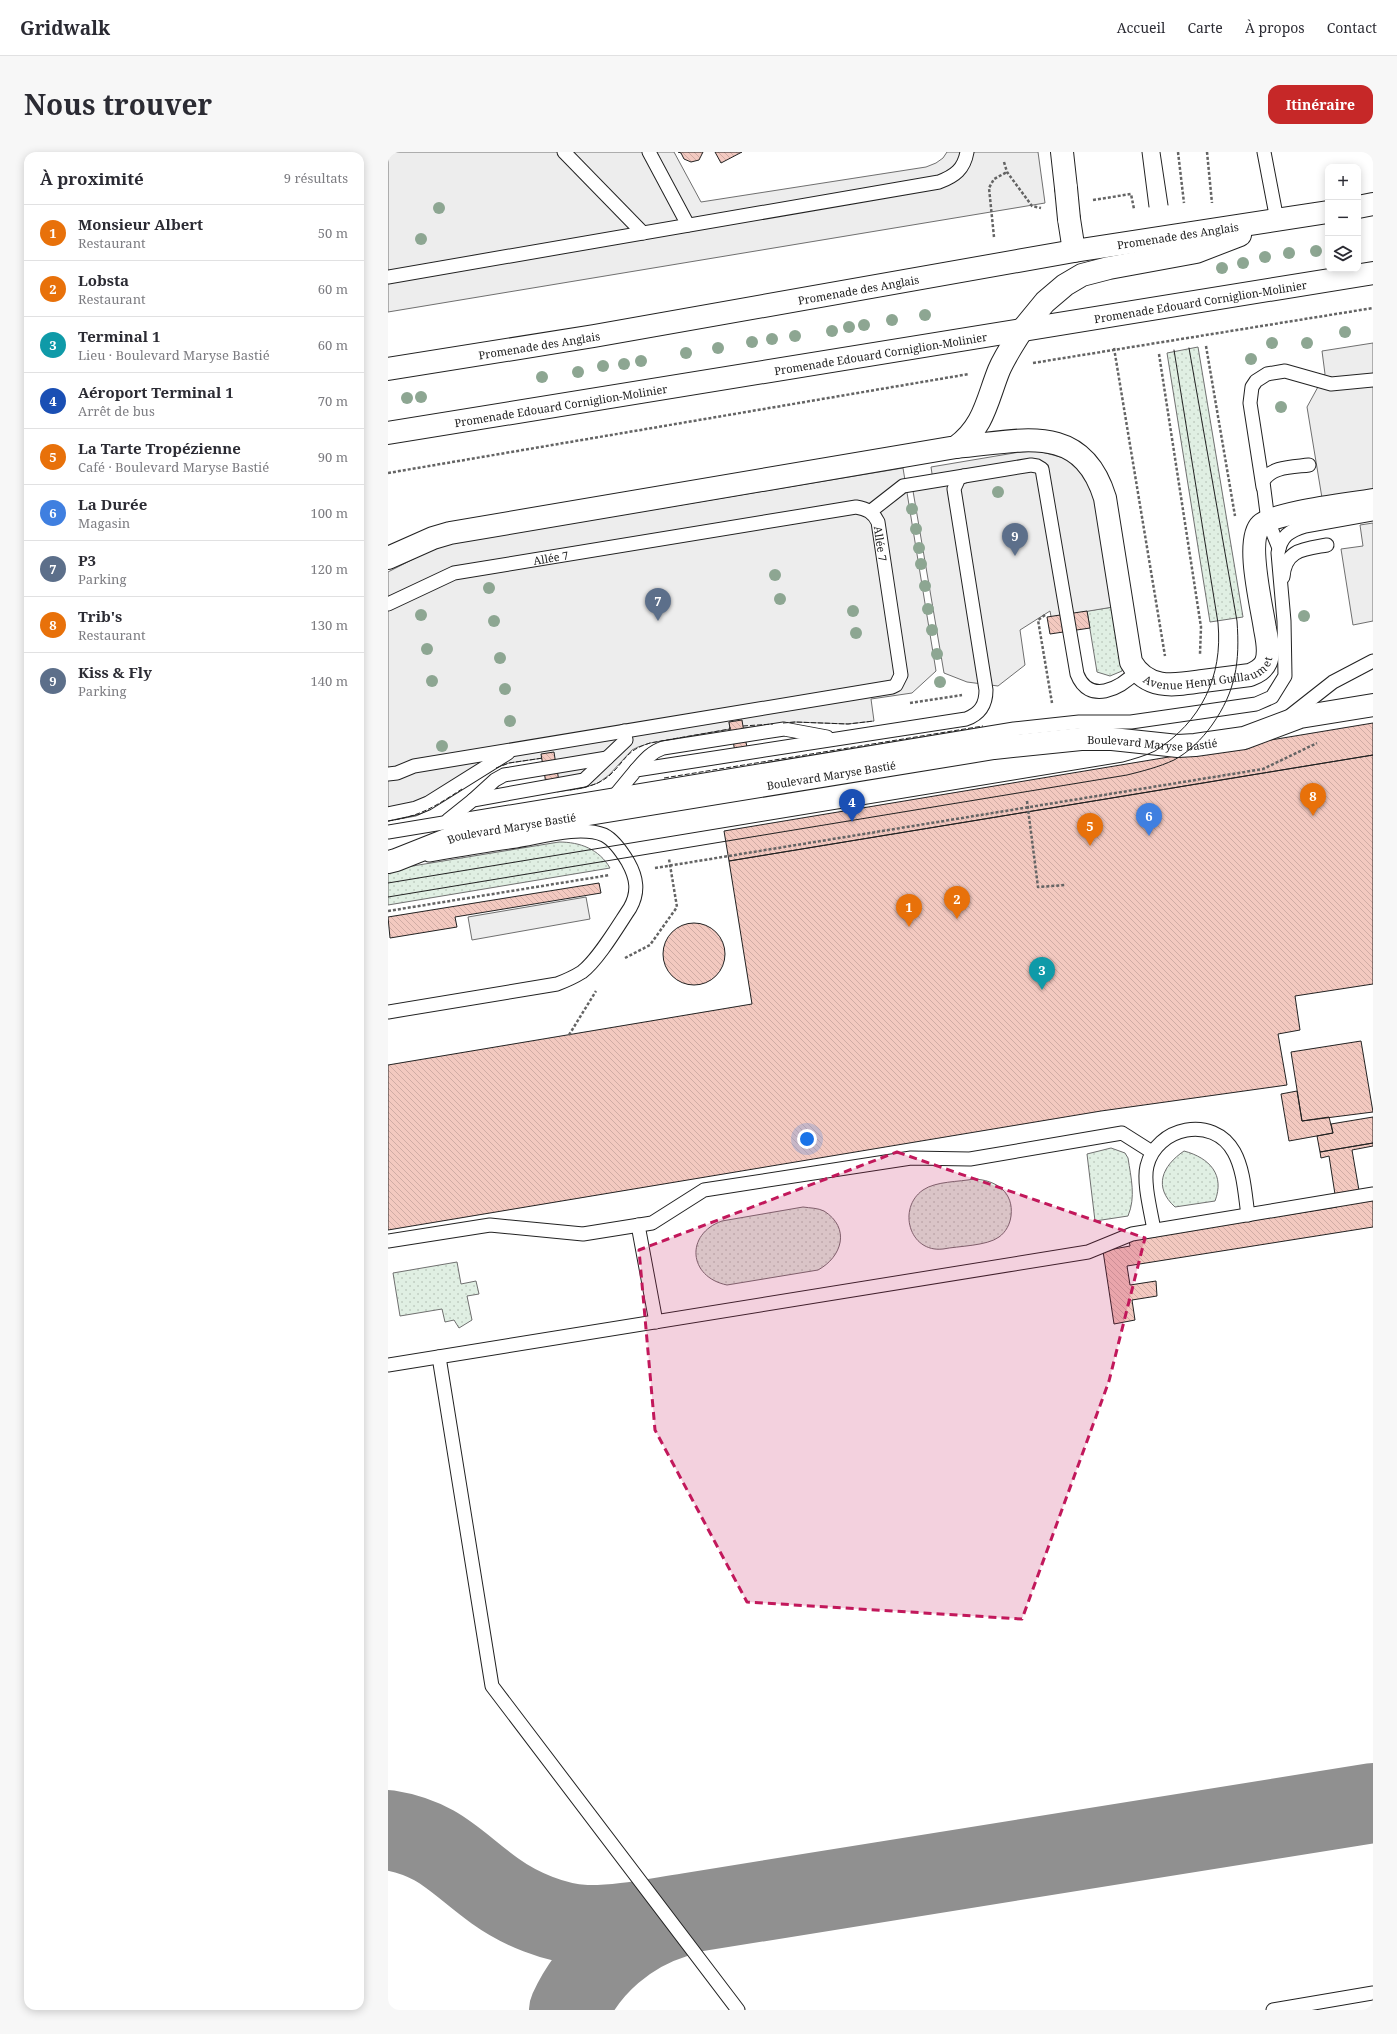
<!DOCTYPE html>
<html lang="fr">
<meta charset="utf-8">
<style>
:root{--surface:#fff;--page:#f7f7f7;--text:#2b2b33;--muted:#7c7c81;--line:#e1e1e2;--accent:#c62828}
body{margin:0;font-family:"Noto Serif",serif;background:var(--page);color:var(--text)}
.controls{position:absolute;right:12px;top:12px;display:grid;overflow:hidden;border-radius:8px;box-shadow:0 2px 10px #0003}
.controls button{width:36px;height:36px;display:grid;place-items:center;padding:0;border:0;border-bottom:1px solid var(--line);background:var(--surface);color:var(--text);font:20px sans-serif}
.you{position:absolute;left:419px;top:987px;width:14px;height:14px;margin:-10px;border:3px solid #fff;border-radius:50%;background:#1a73e8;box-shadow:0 0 0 6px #1a73e833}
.badge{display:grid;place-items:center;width:26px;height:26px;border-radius:50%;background:var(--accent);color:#fff;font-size:13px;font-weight:700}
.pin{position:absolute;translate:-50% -33px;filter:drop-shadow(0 1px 2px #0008)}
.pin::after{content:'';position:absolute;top:21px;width:14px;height:12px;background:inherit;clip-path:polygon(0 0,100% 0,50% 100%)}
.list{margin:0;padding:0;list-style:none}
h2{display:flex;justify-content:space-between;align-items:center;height:52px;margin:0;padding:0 16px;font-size:17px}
h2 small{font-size:13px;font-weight:400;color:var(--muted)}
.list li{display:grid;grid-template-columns:26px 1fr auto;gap:12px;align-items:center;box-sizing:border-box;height:56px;padding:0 16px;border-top:1px solid var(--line)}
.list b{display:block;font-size:15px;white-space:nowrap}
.list p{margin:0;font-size:13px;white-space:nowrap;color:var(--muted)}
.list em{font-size:13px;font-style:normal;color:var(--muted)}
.icon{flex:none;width:22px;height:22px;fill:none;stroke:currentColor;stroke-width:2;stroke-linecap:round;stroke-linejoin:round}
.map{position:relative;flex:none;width:985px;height:1858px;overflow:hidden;border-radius:12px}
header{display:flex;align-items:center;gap:24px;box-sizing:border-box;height:56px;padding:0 20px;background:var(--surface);border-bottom:1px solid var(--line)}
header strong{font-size:19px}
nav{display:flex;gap:22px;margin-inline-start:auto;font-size:14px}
.intro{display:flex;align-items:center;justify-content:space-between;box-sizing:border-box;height:96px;padding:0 24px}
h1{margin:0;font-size:28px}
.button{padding:10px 18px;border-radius:12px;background:var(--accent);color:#fff;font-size:14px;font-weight:700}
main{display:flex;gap:24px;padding:0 24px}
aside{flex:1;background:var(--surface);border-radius:12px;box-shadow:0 2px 10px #0003}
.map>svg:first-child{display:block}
.grass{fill:url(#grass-dots);stroke:#6f6f6f}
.parking{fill:#ededed;stroke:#6f6f6f}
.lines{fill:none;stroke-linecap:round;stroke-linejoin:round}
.taxiway{stroke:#909090;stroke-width:80}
.building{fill:url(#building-back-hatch);stroke:#222}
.service-casing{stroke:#222;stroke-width:15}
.minor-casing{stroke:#222;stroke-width:24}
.tertiary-casing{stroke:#222;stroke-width:24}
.primary-casing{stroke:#222;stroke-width:24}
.path{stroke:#646464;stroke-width:2.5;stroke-dasharray:3 2;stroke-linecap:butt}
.service{stroke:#fff;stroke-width:13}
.minor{stroke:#fff;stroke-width:22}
.tertiary{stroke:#fff;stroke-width:22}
.primary{stroke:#fff;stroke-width:22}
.tram{stroke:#222;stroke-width:1}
.minor-bridge-casing{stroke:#222;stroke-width:24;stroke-linecap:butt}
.minor-bridge{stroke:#fff;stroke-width:22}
.fence{stroke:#222;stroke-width:1;stroke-dasharray:5 2;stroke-linecap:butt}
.tree{fill:#8da692}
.marked{fill:#c2185b;fill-opacity:0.2;stroke:#c2185b;stroke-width:3;stroke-dasharray:8 5;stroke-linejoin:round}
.labels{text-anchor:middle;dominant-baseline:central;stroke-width:3;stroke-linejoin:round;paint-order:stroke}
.street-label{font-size:11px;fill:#222;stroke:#fff}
</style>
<header>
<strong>Gridwalk</strong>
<nav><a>Accueil</a><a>Carte</a><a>À propos</a><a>Contact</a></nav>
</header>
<div class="intro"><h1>Nous trouver</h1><a class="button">Itinéraire</a></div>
<main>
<aside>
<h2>À proximité<small>9 résultats</small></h2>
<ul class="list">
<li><span class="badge" style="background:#e8710a">1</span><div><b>Monsieur Albert</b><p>Restaurant</p></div><em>50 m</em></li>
<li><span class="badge" style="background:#e8710a">2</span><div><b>Lobsta</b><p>Restaurant</p></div><em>60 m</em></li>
<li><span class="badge" style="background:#0f9aa8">3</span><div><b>Terminal 1</b><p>Lieu · Boulevard Maryse Bastié</p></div><em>60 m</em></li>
<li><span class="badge" style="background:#1a4fb4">4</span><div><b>Aéroport Terminal 1</b><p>Arrêt de bus</p></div><em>70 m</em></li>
<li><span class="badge" style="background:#e8710a">5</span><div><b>La Tarte Tropézienne</b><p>Café · Boulevard Maryse Bastié</p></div><em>90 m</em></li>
<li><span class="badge" style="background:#3f7fe0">6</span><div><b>La Durée</b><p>Magasin</p></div><em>100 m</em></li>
<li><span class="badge" style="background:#5c6f8a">7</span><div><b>P3</b><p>Parking</p></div><em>120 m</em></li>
<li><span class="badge" style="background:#e8710a">8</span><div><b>Trib's</b><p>Restaurant</p></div><em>130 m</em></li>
<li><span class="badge" style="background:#5c6f8a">9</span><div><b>Kiss &amp; Fly</b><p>Parking</p></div><em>140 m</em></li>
</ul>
</aside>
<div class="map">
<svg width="985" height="1858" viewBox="0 0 985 1858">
<defs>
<pattern id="grass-dots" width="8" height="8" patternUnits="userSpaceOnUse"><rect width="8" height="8" fill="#e0efe3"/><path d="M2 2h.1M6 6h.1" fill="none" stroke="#c0cdc2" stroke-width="1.8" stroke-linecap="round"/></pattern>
<pattern id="building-back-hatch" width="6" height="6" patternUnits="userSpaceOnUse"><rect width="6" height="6" fill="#f3c9c0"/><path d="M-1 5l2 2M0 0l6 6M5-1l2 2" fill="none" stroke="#d0aca5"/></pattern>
</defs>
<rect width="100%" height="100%" fill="#fff"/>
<path class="grass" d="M810,195L855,465L822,470L779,201Z
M725,455L735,516L734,519L722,524L709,520L699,459Z
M171,690C192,690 211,697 222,716L0,753V718Z
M723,996L737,1001L740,1006C743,1026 748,1045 740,1064L707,1069L699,1002Z
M796,999C822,1006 837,1023 827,1049L787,1055C765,1035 774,1014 796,999Z
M586,1027C608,1028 626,1040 623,1064C622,1072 618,1080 611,1085C599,1094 570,1094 555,1097C521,1101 509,1056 535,1038C548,1029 571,1030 586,1027Z
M415,1055C422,1056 430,1056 436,1059C463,1076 454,1105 430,1118L339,1133C300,1125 297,1082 334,1069Z
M69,1110L73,1132L88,1129L91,1142L79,1144L84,1168L71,1176L66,1168L57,1170L54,1157L12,1164L5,1121Z"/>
<path class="parking" d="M0,0H286L313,50L538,15L548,11L555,6L559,0H650L657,51L0,160Z
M985,191V338L934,346L919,255L937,222L934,199Z
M650,299L680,307L698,327L710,353L725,455L695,460L665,475L662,459L632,478L637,513L610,534L579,530L556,521L525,339L546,335L543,315L632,300Z
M515,316L548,519L524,541L483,547L486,569L460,572L407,570L355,576L341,570L342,577L262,591L250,595L244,598L221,623L210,631L195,636L169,640L162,605L121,611L110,615L42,657L28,664L0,669V420L41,399L64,391Z
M985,371V469L965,473L953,397L975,394L972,373Z
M198,745L202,767L84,788L80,765Z"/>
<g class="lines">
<path class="taxiway" d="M0,1678C51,1686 68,1711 107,1739C132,1757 166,1771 197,1773C231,1774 267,1766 300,1761L985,1651
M181,1858C201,1814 241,1780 287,1766"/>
</g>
<path class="building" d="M290,0H315L311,8L303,10L296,7L293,1Z
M327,0H354L333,11Z
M699,459L702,476L662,482L659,465Z
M354,568L356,581L343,583L341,570Z
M985,571V603L341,709L336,679Z
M357,586L360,599L347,601L345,588Z
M166,600L168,613L155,614L153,602Z
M985,603V832L907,844L912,878L890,882L899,933L713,959L0,1078V913L364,852L341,709Z
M169,617L171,630L158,632L156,619Z
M211,731L213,741L67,765L69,775L2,786L0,765Z
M275 802a31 31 0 1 1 62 0a31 31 0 1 1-62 0Z
M973,889L985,960L914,969L903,900Z
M909,939L914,969L941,965L945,981L901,989L893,942Z
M985,965V991L932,1000L929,984L945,981L943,972Z
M985,991V994L964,998L973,1050L985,1048V1075L739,1114L742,1133L768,1129L769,1144L744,1148L747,1168L726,1172L715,1099L742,1094L741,1088L949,1055L941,1004L933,1006L932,1000Z"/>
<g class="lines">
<defs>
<g id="service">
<path d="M176,0L255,81"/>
<path d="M261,0L300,73"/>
<path d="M876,0L889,68"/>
<path d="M0,125L551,30C567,24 576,17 579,0"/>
<path d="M875,335L862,251L864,235L868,229L879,222L897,219L943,232L985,228"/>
<path d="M483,359L515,334L576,324"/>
<path d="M891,396L880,369L875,330C882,314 906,315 921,313"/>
<path d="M895,425C897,397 917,397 939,393"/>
<path id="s1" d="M0,452L66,421L468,355C479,357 485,360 490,370L513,523L508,533L504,535L26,614L9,621L0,622"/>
<path d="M903,563L945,530L985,509"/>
<path d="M248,618C256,609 263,600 275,596L396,577L439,585"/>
<path d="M229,641L248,618L578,567C592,562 598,553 598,538L566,337L571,326L576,324L643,313L649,314L654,317L689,522C701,553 732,537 749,519"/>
<path d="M85,648L107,628L116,623L219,606"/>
<path d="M0,662L28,656L40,651L120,601"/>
<path d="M60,668L85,648L196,628L238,588L236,579"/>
<path d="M0,680L626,577L691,570H743L868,552L884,545L897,524L896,469L890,401C893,384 901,379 917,374L985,362"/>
<path d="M0,860L169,832C177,829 186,825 194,820C210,808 230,774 242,756C251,740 249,726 240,710C234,700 226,688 216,683C192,673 153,685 128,689C99,693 70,698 41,703"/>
<path d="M250,1073L268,1170"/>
<path d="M766,1078C763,1060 755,1031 759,1014C768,975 825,962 846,1000C856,1018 857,1043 860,1063"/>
<path d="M0,1089L102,1073L195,1082L264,1071L316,1038L523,1006L582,1007L734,981L764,1000"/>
<path d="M51,1205L104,1534L350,1858"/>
<path d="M0,1213L700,1100L744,1082L985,1042"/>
<path d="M885,1858L985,1841"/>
</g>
<g id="minor">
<path d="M674,0L678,36"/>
<path d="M681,67L686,99"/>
<path id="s2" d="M568,295C631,290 693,268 717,346L743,510C760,539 787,533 815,529C831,527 846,525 862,523C869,520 875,517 878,510C882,500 879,487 877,477C874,455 857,388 873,373C887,360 963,352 985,348"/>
<path id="s3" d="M0,710L8,708L71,683L606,596L693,587H724L790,594L807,593L856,586L912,565L985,553"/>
</g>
<path id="tertiary" d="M0,406L45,386L62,381L568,295C596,275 599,248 611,218C617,204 626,191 634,178"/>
<g id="primary">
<path d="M970,55L985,52"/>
<path d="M634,178L657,150L677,133L694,123L721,116L808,100L852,83"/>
<path id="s4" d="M0,217L206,184L686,99L940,60"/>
<path id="s5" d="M0,281L985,121"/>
</g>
</defs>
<use href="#service" class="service-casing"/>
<use href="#minor" class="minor-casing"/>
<use href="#tertiary" class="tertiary-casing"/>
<use href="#primary" class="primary-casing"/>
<path class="path" d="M790,0L796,51
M819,0L824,51
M616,10L619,20L644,54L653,56
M705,48L743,42L746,57
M606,85L601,36L606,27L619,20
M818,194L847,364
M726,196L777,504
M771,202L813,475L812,502
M645,211L985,156
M0,321L581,222
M657,463L650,468L664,551
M522,551L574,543
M639,649L650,735L677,733
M267,716L875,617L929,591
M0,759L222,723
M237,806L262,793L289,755L281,707
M181,883L208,839"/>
<use href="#service" class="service"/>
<use href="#minor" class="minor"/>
<use href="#tertiary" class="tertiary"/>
<use href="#primary" class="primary"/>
<path class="tram" d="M754,0L761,55
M772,0L780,53
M0,731L735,610C745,607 757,604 767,599C813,570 835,525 830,471L786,198
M0,745L739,623C755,619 771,615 786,608C801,600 814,587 824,573C848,539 852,510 849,469L801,196"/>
<defs>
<path id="minor-bridge" d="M678,36L681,67"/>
</defs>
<use href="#minor-bridge" class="minor-bridge-casing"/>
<use href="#minor-bridge" class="minor-bridge"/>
<path class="fence" d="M395,571L407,570L460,572L486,569
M355,574L385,572
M108,616L121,611L155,606
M276,626L595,574
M182,638C196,636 211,633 222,623C239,607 237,599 262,591L342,577V575
M0,669C33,664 46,655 74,637"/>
</g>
<g class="tree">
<circle cx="51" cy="56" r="6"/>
<circle cx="33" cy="87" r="6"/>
<circle cx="928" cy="99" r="6"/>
<circle cx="901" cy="101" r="6"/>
<circle cx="877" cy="105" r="6"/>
<circle cx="855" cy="111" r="6"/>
<circle cx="834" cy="116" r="6"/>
<circle cx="537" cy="163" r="6"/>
<circle cx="504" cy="168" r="6"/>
<circle cx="476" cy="173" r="6"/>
<circle cx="461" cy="175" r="6"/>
<circle cx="444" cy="179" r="6"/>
<circle cx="957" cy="180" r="6"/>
<circle cx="407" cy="184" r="6"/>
<circle cx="384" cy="187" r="6"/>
<circle cx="364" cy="190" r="6"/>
<circle cx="884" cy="191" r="6"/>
<circle cx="919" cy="191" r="6"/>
<circle cx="330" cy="196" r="6"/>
<circle cx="298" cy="201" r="6"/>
<circle cx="863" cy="207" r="6"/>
<circle cx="253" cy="209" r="6"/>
<circle cx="236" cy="212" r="6"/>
<circle cx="215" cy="214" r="6"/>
<circle cx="190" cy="220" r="6"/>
<circle cx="154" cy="225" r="6"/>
<circle cx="33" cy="245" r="6"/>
<circle cx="19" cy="246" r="6"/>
<circle cx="893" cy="255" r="6"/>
<circle cx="610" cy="340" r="6"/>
<circle cx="524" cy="357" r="6"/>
<circle cx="528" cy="377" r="6"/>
<circle cx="531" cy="396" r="6"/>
<circle cx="533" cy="412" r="6"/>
<circle cx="387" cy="423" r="6"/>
<circle cx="537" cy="434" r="6"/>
<circle cx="101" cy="436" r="6"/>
<circle cx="392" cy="447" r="6"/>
<circle cx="540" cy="457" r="6"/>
<circle cx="465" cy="459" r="6"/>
<circle cx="33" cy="463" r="6"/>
<circle cx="916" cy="464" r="6"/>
<circle cx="106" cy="469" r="6"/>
<circle cx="544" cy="478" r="6"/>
<circle cx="468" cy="481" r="6"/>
<circle cx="39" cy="497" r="6"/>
<circle cx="549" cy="502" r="6"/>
<circle cx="112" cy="506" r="6"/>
<circle cx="44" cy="529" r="6"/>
<circle cx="552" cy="530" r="6"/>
<circle cx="117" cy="537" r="6"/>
<circle cx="122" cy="569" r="6"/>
<circle cx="54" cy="594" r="6"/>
</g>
<path class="marked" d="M509,1000L757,1086L721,1229L634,1467L359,1450L267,1278L251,1098Z"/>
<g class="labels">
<g class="street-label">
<text stroke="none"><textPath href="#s4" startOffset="801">Promenade des Anglais</textPath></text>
<text stroke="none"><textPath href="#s4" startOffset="477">Promenade des Anglais</textPath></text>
<text stroke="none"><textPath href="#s5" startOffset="823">Promenade Edouard Corniglion-Molinier</textPath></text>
<text stroke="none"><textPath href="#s4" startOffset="153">Promenade des Anglais</textPath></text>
<text stroke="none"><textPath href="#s5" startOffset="499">Promenade Edouard Corniglion-Molinier</textPath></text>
<text stroke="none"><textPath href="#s5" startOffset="175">Promenade Edouard Corniglion-Molinier</textPath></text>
<text stroke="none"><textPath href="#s1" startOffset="530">Allée 7</textPath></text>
<text stroke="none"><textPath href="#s1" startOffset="171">Allée 7</textPath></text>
<text stroke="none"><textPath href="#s2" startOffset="431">Avenue Henri Guillaumet</textPath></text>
<text stroke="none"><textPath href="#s3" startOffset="777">Boulevard Maryse Bastié</textPath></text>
<text stroke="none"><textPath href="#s3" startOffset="453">Boulevard Maryse Bastié</textPath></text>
<text stroke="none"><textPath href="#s3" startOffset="129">Boulevard Maryse Bastié</textPath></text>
</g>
</g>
</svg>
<div class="controls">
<button>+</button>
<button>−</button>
<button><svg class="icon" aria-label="layers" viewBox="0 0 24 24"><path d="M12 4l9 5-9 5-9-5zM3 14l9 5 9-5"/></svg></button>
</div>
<div class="you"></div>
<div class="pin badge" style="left:521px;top:775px;background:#e8710a">1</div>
<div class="pin badge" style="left:569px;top:767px;background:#e8710a">2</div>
<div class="pin badge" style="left:654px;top:838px;background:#0f9aa8">3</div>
<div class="pin badge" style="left:464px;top:670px;background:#1a4fb4">4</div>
<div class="pin badge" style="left:702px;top:694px;background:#e8710a">5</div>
<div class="pin badge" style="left:761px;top:684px;background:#3f7fe0">6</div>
<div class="pin badge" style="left:270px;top:469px;background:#5c6f8a">7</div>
<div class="pin badge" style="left:925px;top:664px;background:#e8710a">8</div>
<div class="pin badge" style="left:627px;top:404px;background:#5c6f8a">9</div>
</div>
</main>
